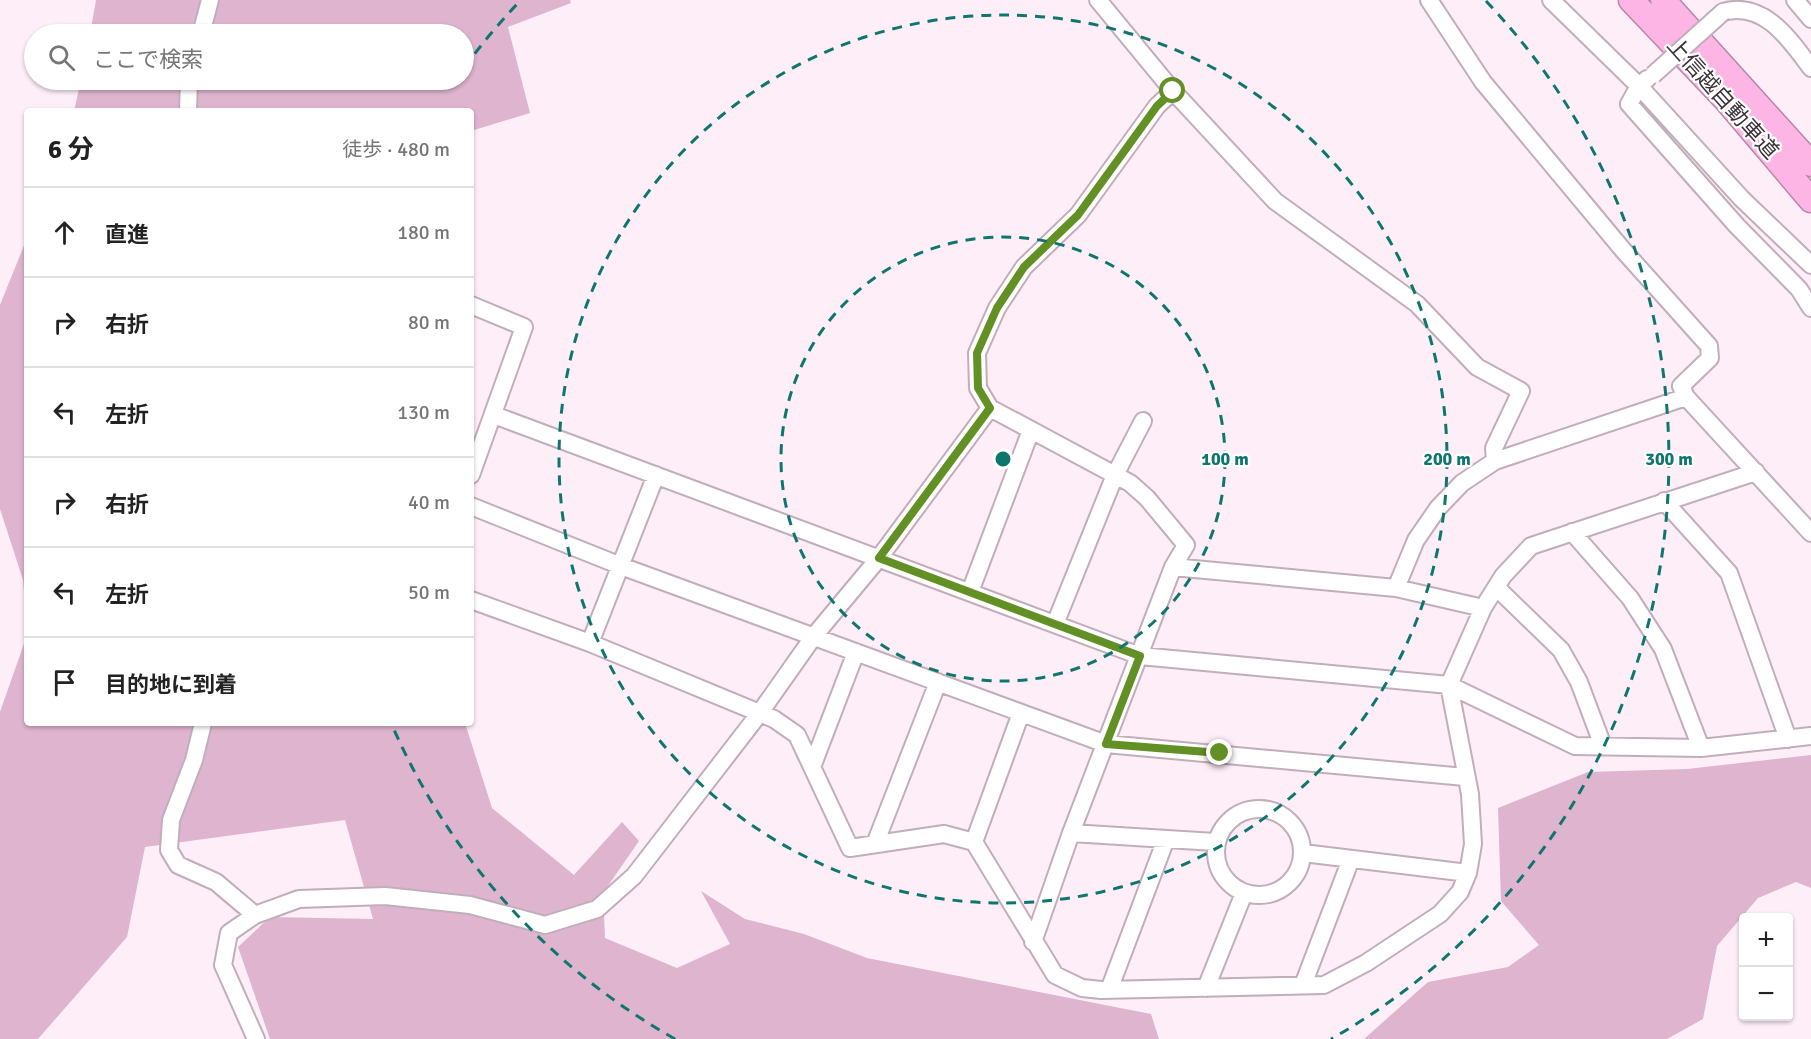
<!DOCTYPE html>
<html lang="ja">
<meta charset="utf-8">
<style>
:root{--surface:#fff;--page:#f2f2f2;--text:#222;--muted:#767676;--line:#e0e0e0}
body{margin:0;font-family:Signika,"Noto Sans JP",sans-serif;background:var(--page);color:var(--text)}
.controls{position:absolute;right:18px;bottom:18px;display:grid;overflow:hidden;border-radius:6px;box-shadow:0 2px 4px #0004}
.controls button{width:54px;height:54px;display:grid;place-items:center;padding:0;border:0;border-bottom:2px solid var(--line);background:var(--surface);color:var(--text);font:30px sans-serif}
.stop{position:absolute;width:18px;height:18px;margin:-14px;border:4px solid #629024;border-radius:50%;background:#fff}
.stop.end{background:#629024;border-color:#fff;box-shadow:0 2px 6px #0008}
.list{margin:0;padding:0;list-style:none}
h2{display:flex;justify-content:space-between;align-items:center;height:78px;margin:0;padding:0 24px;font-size:26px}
h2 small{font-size:20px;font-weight:400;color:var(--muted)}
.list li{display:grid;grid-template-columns:39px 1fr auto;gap:18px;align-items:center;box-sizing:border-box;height:90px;padding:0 24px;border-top:2px solid var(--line)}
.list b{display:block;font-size:22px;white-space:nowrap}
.list em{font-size:20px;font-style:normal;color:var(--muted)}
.icon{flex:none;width:33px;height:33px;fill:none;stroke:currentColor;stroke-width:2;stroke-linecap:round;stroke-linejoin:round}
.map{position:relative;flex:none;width:1811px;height:1039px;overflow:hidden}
.search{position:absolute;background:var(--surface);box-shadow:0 2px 4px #0004;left:24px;top:24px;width:450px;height:66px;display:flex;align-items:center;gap:15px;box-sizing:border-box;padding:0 21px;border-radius:33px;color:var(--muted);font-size:22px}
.panel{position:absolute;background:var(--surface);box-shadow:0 2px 4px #0004;left:24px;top:108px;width:450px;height:618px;border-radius:6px}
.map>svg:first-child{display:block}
.green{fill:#dfb4cf}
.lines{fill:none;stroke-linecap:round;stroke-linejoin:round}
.minor-casing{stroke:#c1aeba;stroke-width:20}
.highway-casing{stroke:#b887a7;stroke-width:27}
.minor{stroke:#fff;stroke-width:16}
.highway{stroke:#fcb5e4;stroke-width:24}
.minor-bridge-casing{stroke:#c1aeba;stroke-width:20;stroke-linecap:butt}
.minor-bridge{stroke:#fff;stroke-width:16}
.route{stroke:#629024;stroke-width:8}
.ring{fill:none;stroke:#0f766e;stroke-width:3;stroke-dasharray:10 8}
.labels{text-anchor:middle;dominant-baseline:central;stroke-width:4.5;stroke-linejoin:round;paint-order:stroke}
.street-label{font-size:22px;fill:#3a3237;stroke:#fff}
.centre{fill:#0f766e;stroke:#fff;stroke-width:3}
.ring-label{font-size:18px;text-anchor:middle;font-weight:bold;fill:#0f766e;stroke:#fff;stroke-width:4.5;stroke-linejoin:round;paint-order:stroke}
</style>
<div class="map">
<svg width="1811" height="1039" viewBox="0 0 1811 1039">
<rect width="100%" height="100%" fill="#feeef8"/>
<path class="green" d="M96,0H570L571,3L508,27L530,113L471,131V111H74L81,80H464V34H90Z
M27,238V632L23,580L0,509V305Z
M27,635V723H465L492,808L574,875L622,822L639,841L603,893L605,938L677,968L730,944L701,891L745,919L804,934L867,958L1151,1014L1159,1039H270L238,947L270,917L373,919L345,820L145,847L127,937L38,1039H0V712Z
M1811,755V888L1796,882L1758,898L1717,946L1703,1019L1667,1039H1364L1428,982L1508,967L1539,945L1501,901L1498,808L1588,772L1687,769Z"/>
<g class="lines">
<defs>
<path id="minor" d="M1098,0L1173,91L1275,201L1417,304L1477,367L1521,391L1494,448L1495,461
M1429,0L1483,82L1623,250L1709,346L1710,358L1681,386L1686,397
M1551,0L1639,86L1742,199L1811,265
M1795,0L1811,19
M1723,12C1764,0 1790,40 1811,68
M201,34L210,0
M1647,79L1639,86L1629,104L1737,226L1799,289L1811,308
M188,111L189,80
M471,305L524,327L471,475
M990,408L978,388L977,353L997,308L1024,267L1078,215L1157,106L1173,91
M494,415L1140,656L1449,685L1575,746L1701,748L1811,736
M1664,501L1729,573L1788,739
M471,506L621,566L1106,744L1465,777
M1572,532L1630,598L1663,649L1701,748
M1173,567L1396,588L1483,608
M1496,587L1561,650L1579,682L1603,746
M1396,588L1416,540L1438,508L1462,483L1495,461L1686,397L1811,533
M970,592L1031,430
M471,600L590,643L774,719L797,735L850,848L944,834L974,842L1055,975L1082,988L1101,990L1324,985L1366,963L1440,914L1460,892L1468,873L1473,844L1470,794L1449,685L1483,608L1503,576L1531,546L1756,472
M1055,624L1115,475L1143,421
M590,643L656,475
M203,723L194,760L171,820L169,850L178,865L216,882L255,915
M812,767L856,652
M1216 852a43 43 0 1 1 86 0a43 43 0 1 1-86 0Z
M1071,833L1215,842
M974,842L1021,713
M875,844L938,682
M1303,853L1468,873
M1303,985L1351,859
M1206,988L1244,893
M1109,990L1166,839
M256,1039L223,965L229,933L255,915L299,899L385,896L470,905L545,925L597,909L634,876L759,714L814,636L879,558L990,408L1130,483L1147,498L1186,545L1173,567L1071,833L1033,942"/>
<path id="highway" d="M1631,0L1727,101L1811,200
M1663,0L1811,164"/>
</defs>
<use href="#minor" class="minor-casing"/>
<use href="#highway" class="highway-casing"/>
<use href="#minor" class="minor"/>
<use href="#highway" class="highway"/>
<defs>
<path id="minor-bridge" d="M1653,75L1723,12"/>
</defs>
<use href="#minor-bridge" class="minor-bridge-casing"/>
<use href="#minor-bridge" class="minor-bridge"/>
</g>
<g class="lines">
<path class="route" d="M1173,91L1157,106L1078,215L1024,267L997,308L977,353L978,388L990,408L879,558L1140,656L1106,744L1220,753"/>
</g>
<g class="ring">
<circle cx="1003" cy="459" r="222"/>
<circle cx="1003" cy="459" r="444"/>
<path d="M675 1039A666 666 0 0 1 392 725M464 68A666 666 0 0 1 520 1M1486 1A666 666 0 0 1 1331 1039"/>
</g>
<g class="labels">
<g class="street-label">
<text transform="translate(1723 98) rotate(48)">上信越自動車道</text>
</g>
</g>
<circle cx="1003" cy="459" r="9" class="centre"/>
<g class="ring-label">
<text x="1225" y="465">100 m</text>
<text x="1447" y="465">200 m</text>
<text x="1669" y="465">300 m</text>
</g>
</svg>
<div class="controls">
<button>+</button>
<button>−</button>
</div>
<div class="stop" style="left:1173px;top:91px"></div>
<div class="stop end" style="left:1220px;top:753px"></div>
<div class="search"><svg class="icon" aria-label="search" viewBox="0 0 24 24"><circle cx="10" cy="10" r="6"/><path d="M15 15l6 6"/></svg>ここで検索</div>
<section class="panel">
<h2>6 分<small>徒歩 · 480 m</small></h2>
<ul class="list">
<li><svg class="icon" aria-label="ahead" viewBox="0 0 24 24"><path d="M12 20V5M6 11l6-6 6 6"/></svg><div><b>直進</b></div><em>180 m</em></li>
<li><svg class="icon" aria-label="right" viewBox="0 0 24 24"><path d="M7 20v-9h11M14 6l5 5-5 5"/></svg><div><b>右折</b></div><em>80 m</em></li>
<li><svg class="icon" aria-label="left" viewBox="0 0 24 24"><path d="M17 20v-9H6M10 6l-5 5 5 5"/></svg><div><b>左折</b></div><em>130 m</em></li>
<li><svg class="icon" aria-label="right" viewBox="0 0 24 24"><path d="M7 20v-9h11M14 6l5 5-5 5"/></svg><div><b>右折</b></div><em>40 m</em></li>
<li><svg class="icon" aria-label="left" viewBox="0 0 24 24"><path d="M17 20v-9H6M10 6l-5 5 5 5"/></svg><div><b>左折</b></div><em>50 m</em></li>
<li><svg class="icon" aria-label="arrive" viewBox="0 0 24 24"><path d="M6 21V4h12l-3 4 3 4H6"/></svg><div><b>目的地に到着</b></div></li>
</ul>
</section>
</div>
